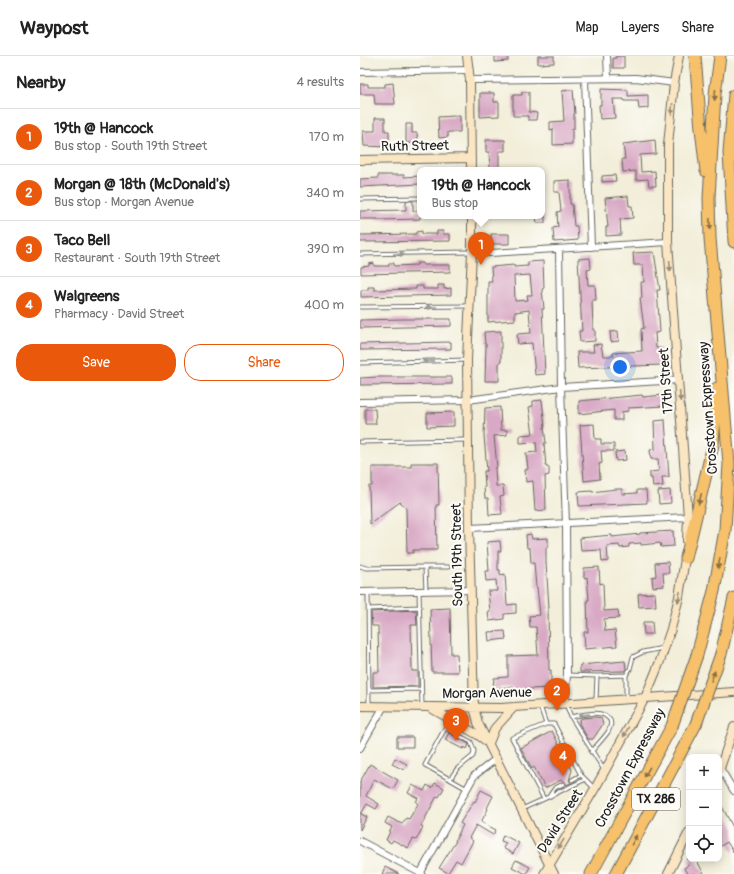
<!DOCTYPE html>
<meta charset="utf-8">
<style>
:root{--surface:#fff;--page:#f6f6f6;--text:#222;--muted:#767676;--line:#e0e0e0;--accent:#ea580c}
body{margin:0;font-family:Pangolin,sans-serif;background:var(--page);color:var(--text)}
.controls{position:absolute;right:12px;bottom:12px;display:grid;overflow:hidden;border-radius:8px;box-shadow:0 2px 10px #0003}
.controls button{width:36px;height:36px;display:grid;place-items:center;padding:0;border:0;border-bottom:1px solid var(--line);background:var(--surface);color:var(--text);font:20px sans-serif}
.you{position:absolute;left:260px;top:311px;width:14px;height:14px;margin:-10px;border:3px solid #fff;border-radius:50%;background:#1a73e8;box-shadow:0 0 0 6px #1a73e833}
.badge{display:grid;place-items:center;width:26px;height:26px;border-radius:50%;background:var(--accent);color:#fff;font-size:13px;font-weight:700}
.pin{position:absolute;translate:-50% -33px;filter:drop-shadow(0 1px 2px #0008)}
.pin::after{content:'';position:absolute;top:21px;width:14px;height:12px;background:inherit;clip-path:polygon(0 0,100% 0,50% 100%)}
.popup{position:absolute;left:57px;top:111px;width:128px;height:52px;box-sizing:border-box;display:grid;place-content:center;border-radius:8px;background:var(--surface);filter:drop-shadow(0 1px 3px #0005);font-size:13px;white-space:nowrap;color:var(--muted)}
.popup b{font-size:15px;color:var(--text)}
.popup::after{content:'';position:absolute;left:50%;top:100%;margin-left:-8px;border:8px solid transparent;border-top-color:var(--surface)}
.list{margin:0;padding:0;list-style:none}
h2{display:flex;justify-content:space-between;align-items:center;height:52px;margin:0;padding:0 16px;font-size:17px}
h2 small{font-size:13px;font-weight:400;color:var(--muted)}
.list li{display:grid;grid-template-columns:26px 1fr auto;gap:12px;align-items:center;box-sizing:border-box;height:56px;padding:0 16px;border-top:1px solid var(--line)}
.list b{display:block;font-size:15px;white-space:nowrap}
.list p{margin:0;font-size:13px;white-space:nowrap;color:var(--muted)}
.list em{font-size:13px;font-style:normal;color:var(--muted)}
.actions{display:flex;gap:8px;padding:12px 16px}
.actions a{flex:1;padding:9px 0;border:1px solid var(--accent);border-radius:16px;text-align:center;font-size:14px;color:var(--accent)}
.actions .main{background:var(--accent);color:#fff}
.icon{flex:none;width:22px;height:22px;fill:none;stroke:currentColor;stroke-width:2;stroke-linecap:round;stroke-linejoin:round}
.map{position:relative;flex:none;width:374px;height:818px;overflow:hidden}
header{display:flex;align-items:center;gap:24px;box-sizing:border-box;height:56px;padding:0 20px;background:var(--surface);border-bottom:1px solid var(--line)}
header strong{font-size:19px}
nav{display:flex;gap:22px;margin-inline-start:auto;font-size:14px}
main{display:flex}
aside{flex:1;background:var(--surface)}
.map>svg:first-child{display:block}
.building{fill:#d8a8c4;fill-rule:evenodd}
.lines{fill:none;stroke-linecap:round;stroke-linejoin:round}
.lane-casing{stroke:#67665e;stroke-width:5}
.street-casing{stroke:#67665e;stroke-width:8}
.secondary-casing{stroke:#67665e;stroke-width:10}
.highway-casing{stroke:#67665e;stroke-width:13}
.lane{stroke:#fff;stroke-width:3}
.street{stroke:#fff;stroke-width:6}
.secondary{stroke:#fbe6c4;stroke-width:8}
.highway{stroke:#f6c16b;stroke-width:11}
.highway-bridge-casing{stroke:#67665e;stroke-width:13;stroke-linecap:butt}
.highway-bridge{stroke:#f6c16b;stroke-width:11}
.oneway{fill:#896e44}
.oneway2{fill:#978b78}
.oneway3{fill:#999}
.labels{text-anchor:middle;dominant-baseline:central;stroke-width:4;stroke-linejoin:round;paint-order:stroke}
.shield{fill:#fdfcf7;stroke:#605f5e;stroke-width:1}
.shield-label{font-size:13px;font-weight:bold;fill:#1c1c1c}
.street-label{font-size:14px;fill:#1c1c1c;stroke:#fdfcf7}
</style>
<header>
<strong>Waypost</strong>
<nav><a>Map</a><a>Layers</a><a>Share</a></nav>
</header>
<main>
<aside>
<h2>Nearby<small>4 results</small></h2>
<ul class="list">
<li><span class="badge">1</span><div><b>19th @ Hancock</b><p>Bus stop · South 19th Street</p></div><em>170 m</em></li>
<li><span class="badge">2</span><div><b>Morgan @ 18th (McDonald's)</b><p>Bus stop · Morgan Avenue</p></div><em>340 m</em></li>
<li><span class="badge">3</span><div><b>Taco Bell</b><p>Restaurant · South 19th Street</p></div><em>390 m</em></li>
<li><span class="badge">4</span><div><b>Walgreens</b><p>Pharmacy · David Street</p></div><em>400 m</em></li>
</ul>
<div class="actions"><a class="main">Save</a><a>Share</a></div>
</aside>
<div class="map">
<svg width="374" height="818" viewBox="0 0 374 818">
<rect width="100%" height="100%" fill="#fdfcf7"/>
<filter id="ink" filterUnits="userSpaceOnUse"><feTurbulence type="fractalNoise" baseFrequency=".025" numOctaves="2"/><feDisplacementMap in="SourceGraphic" scale="8" xChannelSelector="R" yChannelSelector="G"/><feConvolveMatrix kernelMatrix="1 2 1 2 8 2 1 2 1" color-interpolation-filters="sRGB"/></filter>
<filter id="wash" filterUnits="userSpaceOnUse"><feTurbulence type="fractalNoise" baseFrequency=".012" numOctaves="4" result="noise"/><feDisplacementMap in="SourceGraphic" scale="16" xChannelSelector="R" yChannelSelector="G"/><feGaussianBlur stdDeviation="0.9" result="paint"/><feColorMatrix in="noise" values="0 0 0 0 0 0 0 0 0 0 0 0 0 0 0 0 0 1.4 0 .05"/><feComposite in="paint" operator="in"/></filter>
<g filter="url(#wash)">
<rect width="100%" height="100%" fill="#f2eed9"/>
<g id="blocks">
<path class="building" d="M135,0H148V5L135,6Z
M178,0H194V7L178,8Z
M256,0H264V12H253V2H256Z
M33,27L35,48H15L14,38H0V28H8V31H25V28Z
M241,33L268,34V40L288,39V52L279,53L278,45H264V43H253L255,62L240,63L239,49H241Z
M213,34L215,58H214V73H212V88L193,89V73L190,74V66L204,65L202,35Z
M162,36H169V56L177,57L176,64H168V60H153V39H162Z
M120,37H134V46H139V60L120,61Z
M94,60H100V76H88V81L79,82L78,61Z
M15,62H25V75H29V91L4,90L3,75H15Z
M46,68H52V77H57L58,87H46Z
M126,84H145V95H139V114H130L129,96H126Z
M295,84L296,98L280,99L281,116L295,115L296,130H289L288,123L276,124V115L263,116L262,103H265L263,88Z
M18,119H44V121L60,120V128L0,131V123L18,122Z
M255,119L256,125L242,126V120Z
M210,124V148H212L214,170H217L218,184L194,186L193,172L198,171L197,156L201,155L199,136H194V125Z
M268,140L269,150H272L273,162L260,163L261,179L246,180V171H248L245,142Z
M46,145H53V155H60V163L18,164V163H0V155L46,154Z
M176,160H185V167H177Z
M62,175V178H77V175H83V178H90V185L0,186V179L56,178V176Z
M131,178H149V188H131Z
M294,196L300,234H297L300,276L295,277L296,292H301L302,309L218,312L217,296H234L233,289L241,288L243,300H254L253,297L282,295L281,273L284,272L280,242H282L281,226H284L283,209H274L273,197Z
M230,202L231,213L227,214L228,229H235L236,244H232L233,274H235V285L220,286L219,275H222L218,203Z
M183,205L184,232L182,233L184,253H182L185,318L175,319L172,287L158,288L157,278L171,277L169,254L155,256V264L128,266V225H132L131,211L154,209V211L168,210V206ZM170,219L172,239H167L168,244L155,245L154,220Z
M14,207V210H29V207H34V210L57,209V207H63V209H90V216L1,218V211L9,210V208Z
M78,229H84V233L91,232V239L1,241V234H8V231H14V234L56,233V230H63V233H78Z
M43,263H91V270L0,272V264Z
M141,275V306H139V325H125L126,288H125L124,276Z
M258,275L259,285L251,286L250,276Z
M91,286V293L0,294V288Z
M18,321H92V328L0,329V322Z
M282,339L283,341L303,339L304,350L268,352V355L262,356V364H254V354L219,358V345Z
M182,344L185,371H184L186,387H184L186,411H189V419L185,420L186,454L175,455L173,425L166,426L165,414L168,413L166,397L177,396L176,386L160,387V379L173,378L169,351L173,350V345Z
M140,351L141,374H147V379L134,380L137,411L135,412L136,430H143L144,440L140,441L142,458L129,459L128,442H125L124,431H125L124,415H127L124,380L125,352Z
M5,353H15L16,368H5Z
M94,356V370L67,371V357Z
M305,364L309,421H302L303,430L293,431L292,422H290V416L299,415L298,403H291L290,394L295,393L294,365Z
M234,368L235,383H241V388H254V395H241L242,407L239,408L240,423L224,425L220,369Z
M265,395L266,404L256,405L255,396Z
M51,407H78L79,449H76L77,494H53V497H47L46,451L40,446L10,468L9,430H12V411H51Z
M256,433H262V438L277,437V434H286L287,447L219,450L218,436L232,435V436Z
M310,434L311,447L299,448L298,435Z
M313,475L314,490L301,491L300,487L281,489V487L269,488V491L260,492L259,489L247,490L248,505L242,506L241,494L221,495L220,482L252,479V481L280,478V477Z
M171,478L172,483L188,482V491H186V506L189,552H188L189,614H191V629L188,632L153,634V631L133,632L134,622L148,621V600L178,599L176,571H170L169,560L180,559L177,531H176L174,507H171L170,492H167L166,479Z
M140,485L141,495H138V514H140V519L145,518L147,549L156,548V557L144,558V563L129,565L128,555H130L128,535H137L136,524L126,525L125,515H129L127,486Z
M308,506L309,517H303L304,530L293,531L292,521L296,520L295,507Z
M239,511L240,528L243,527L244,555L258,554L259,562L244,563L245,575L255,574L257,590L225,593L224,576H228L227,544H229L227,521L224,522V512Z
M295,537L296,550L279,551L278,538Z
M90,552L91,598H97L98,616H72L70,553Z
M56,554L57,569H51L52,615H58V630L13,631V616H19L18,570H12L11,556Z
M283,566H292L293,578H284Z
M145,575L146,583L129,585L128,576Z
M265,605L266,613L265,615L220,616V609Z
M236,661L241,662L243,668L233,683H228L219,667L220,664L222,662Z
M192,675L212,714L209,724L211,727L206,729L205,726L201,724L185,732L174,711L172,713L161,692Z
M89,677L109,688L107,693L104,691L103,693L85,684Z
M37,681H53V691H37Z
M35,702L47,708L44,714L32,708Z
M10,708L38,724L33,733L14,723L6,740L19,748L16,753L7,748L1,758L7,761L0,774V726Z
M75,727L84,732L79,741L77,740L61,770L63,771L56,784L53,783L48,792L33,784L31,787L26,784L32,771L25,767L28,761L42,768L46,762L49,763L58,748L56,746L58,742L48,737L52,729L64,735L67,729L72,732Z
M121,734L133,740L127,752L128,753L121,766L136,774L133,779L116,769L109,782L113,785L101,807L96,804L88,817L79,812L96,785H95L103,769L100,767L114,745L115,746Z
M359,745L374,773V797L367,786L359,791Z
M143,779L159,787L153,798L143,792L146,787L141,785Z
M327,803H336L344,818H327L324,812L330,808Z
M156,804L170,811L166,818L152,811Z
M25,811L39,818H22Z"/>
</g>
</g>
<g filter="url(#ink)">
<use href="#blocks" fill-opacity="0" stroke="#67665e" stroke-width="1"/>
<g class="lines">
<defs>
<path id="lane" d="M0,143L60,142
M0,198L110,196
M0,251L108,250
M0,307L107,304
M0,386L106,384
M0,510L6,512L65,511L66,535
M65,511H88
M59,535L62,650
M8,536L9,648
M8,553L60,551
M207,619L237,620L266,619
M9,634L61,633
M266,642V619L270,613L273,601L283,596L303,592
M236,644L237,620
M206,648L211,661L244,714
M211,661C222,659 242,652 250,664C252,668 250,672 248,676C243,683 237,689 231,696
M90,663L65,709L107,733
M186,668H194L221,719L234,732
M85,672L111,686L114,695L113,700L97,713L90,723
M212,724L221,719
M190,739L195,732L203,728
M184,743L224,724
M162,753L184,743L152,682L186,668L180,650"/>
<path id="street" d="M247,0L248,22
M0,16L109,14
M225,23L231,191
M110,24L276,22L314,27
M199,193L201,331L206,468L207,619L205,646
M112,196L131,197L308,186
M0,346L108,344L201,331L319,324
M109,472L328,461
M0,536L111,534
M0,692L24,650
M360,712L374,735
M0,785L62,818
M60,818L114,720L137,702"/>
<path id="secondary" d="M107,0L110,24L111,114
M319,0L314,27L308,89V186L328,461L327,485
M0,104L111,102
M112,160V196L107,304L109,472L114,651L118,667L194,818
M0,650L141,652L374,636
M69,651L118,679L129,687L135,672L154,651
M359,715L374,671
M184,818L237,729L285,642L299,608L311,573L319,541L326,496
M308,818L329,776"/>
<path id="highway" d="M335,0L341,73L346,115
M374,39L369,96L374,186
M326,502L353,389L357,332
M361,598L374,542
M337,599L354,535L365,474L369,408L350,182L349,142L355,38L360,0
M231,818L312,670
M256,818L336,668"/>
</defs>
<use href="#lane" class="lane-casing"/>
<use href="#street" class="street-casing"/>
<use href="#secondary" class="secondary-casing"/>
<use href="#highway" class="highway-casing"/>
<use href="#lane" class="lane"/>
<use href="#street" class="street"/>
<use href="#secondary" class="secondary"/>
<use href="#highway" class="highway"/>
<defs>
<path id="highway-bridge" d="M336,668L361,598
M312,670L337,599"/>
</defs>
<use href="#highway-bridge" class="highway-bridge-casing"/>
<use href="#highway-bridge" class="highway-bridge"/>
</g>
<defs><path id="oneway-solid" d="M-6-.8H1V-3.2L6.5 0L1 3.2V.8H-6Z"/></defs>
<g class="oneway">
<use href="#oneway-solid" transform="translate(355 39) rotate(95)"/>
<use href="#oneway-solid" transform="translate(350 168) rotate(89)"/>
<use href="#oneway-solid" transform="translate(340 443) rotate(104)"/>
<use href="#oneway-solid" transform="translate(359 507) rotate(100)"/>
<use href="#oneway-solid" transform="translate(353 620) rotate(-70)"/>
<use href="#oneway-solid" transform="translate(287 716) rotate(119)"/>
<use href="#oneway-solid" transform="translate(274 784) rotate(-62)"/>
</g>
<g class="oneway2">
<use href="#oneway-solid" transform="translate(312 53) rotate(96)"/>
<use href="#oneway-solid" transform="translate(310 210) rotate(86)"/>
<use href="#oneway-solid" transform="translate(320 340) rotate(86)"/>
<use href="#oneway-solid" transform="translate(319 541) rotate(102)"/>
<use href="#oneway-solid" transform="translate(266 676) rotate(118)"/>
<use href="#oneway-solid" transform="translate(201 788) rotate(122)"/>
</g>
<g class="oneway3">
<use href="#oneway-solid" transform="translate(39 198) rotate(-1)"/>
<use href="#oneway-solid" transform="translate(71 251) rotate(180)"/>
<use href="#oneway-solid" transform="translate(68 305) rotate(179)"/>
<use href="#oneway-solid" transform="translate(224 659) rotate(171)"/>
</g>
</g>
<g class="labels">
<rect class="shield" x="272" y="732" width="48" height="22" rx="3"/>
<g class="shield-label">
<text x="296" y="743">TX 286</text>
</g>
<g class="street-label">
<text transform="translate(55 90) rotate(-1)">Ruth Street</text>
<text transform="translate(306 325) rotate(-94)">17th Street</text>
<text transform="translate(348 352) rotate(-94)">Crosstown Expressway</text>
<text transform="translate(97 499) rotate(-91)">South 19th Street</text>
<text transform="translate(127 637) rotate(-1)">Morgan Avenue</text>
<text transform="translate(270 712) rotate(-62)">Crosstown Expressway</text>
<text transform="translate(200 765) rotate(-58)">David Street</text>
</g>
</g>
</svg>
<div class="controls">
<button>+</button>
<button>−</button>
<button><svg class="icon" aria-label="locate" viewBox="0 0 24 24"><circle cx="12" cy="12" r="6"/><path d="M12 2v4M12 18v4M2 12h4M18 12h4"/></svg></button>
</div>
<div class="you"></div>
<div class="pin badge" style="left:121px;top:209px">1</div>
<div class="popup"><b>19th @ Hancock</b>Bus stop</div>
<div class="pin badge" style="left:197px;top:655px">2</div>
<div class="pin badge" style="left:96px;top:685px">3</div>
<div class="pin badge" style="left:203px;top:720px">4</div>
</div>
</main>
